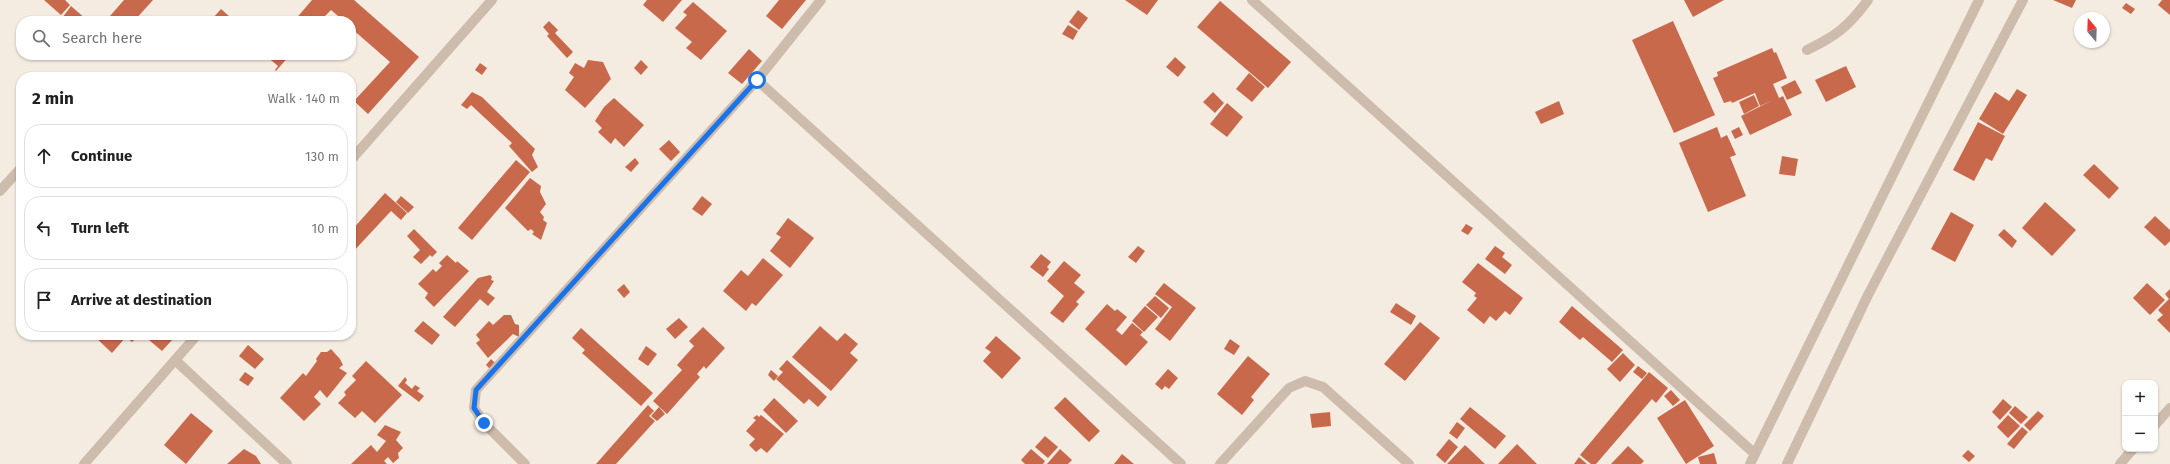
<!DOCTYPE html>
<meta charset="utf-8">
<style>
:root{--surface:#fff;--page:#f2f2f2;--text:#202124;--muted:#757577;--line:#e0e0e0}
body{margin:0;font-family:"Fira Sans",sans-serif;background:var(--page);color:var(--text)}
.controls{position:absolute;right:12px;bottom:12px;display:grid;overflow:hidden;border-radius:8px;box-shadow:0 1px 3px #0004}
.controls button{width:36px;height:36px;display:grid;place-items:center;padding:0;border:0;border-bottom:1px solid var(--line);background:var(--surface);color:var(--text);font:20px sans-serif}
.compass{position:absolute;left:2074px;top:12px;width:36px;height:36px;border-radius:50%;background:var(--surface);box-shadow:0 1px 3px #0004;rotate:341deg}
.stop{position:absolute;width:12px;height:12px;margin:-9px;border:3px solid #1a73e8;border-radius:50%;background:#fff}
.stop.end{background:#1a73e8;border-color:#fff;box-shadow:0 1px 4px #0008}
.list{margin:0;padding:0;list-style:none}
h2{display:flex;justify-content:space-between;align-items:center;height:52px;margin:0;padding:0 16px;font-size:17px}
h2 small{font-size:13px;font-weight:400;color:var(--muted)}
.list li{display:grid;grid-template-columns:26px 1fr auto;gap:12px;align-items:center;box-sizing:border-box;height:64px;margin:0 8px 8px;padding:0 8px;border:1px solid var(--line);border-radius:16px}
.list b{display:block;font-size:15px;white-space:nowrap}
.list em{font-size:13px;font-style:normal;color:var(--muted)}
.icon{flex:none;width:22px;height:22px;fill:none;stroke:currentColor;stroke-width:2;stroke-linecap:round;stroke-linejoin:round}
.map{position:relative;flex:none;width:2170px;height:464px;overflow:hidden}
.search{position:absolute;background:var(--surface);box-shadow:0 1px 3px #0004;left:16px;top:16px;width:340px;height:44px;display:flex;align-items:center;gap:10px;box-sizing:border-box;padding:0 14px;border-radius:16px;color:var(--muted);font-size:15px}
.panel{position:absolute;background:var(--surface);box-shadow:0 1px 3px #0004;left:16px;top:72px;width:340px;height:268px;border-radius:16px}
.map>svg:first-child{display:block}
.building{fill:#c8694b}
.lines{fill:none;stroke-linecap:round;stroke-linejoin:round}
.minor{stroke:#cdbbac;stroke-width:10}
.route{stroke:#1a73e8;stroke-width:5}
</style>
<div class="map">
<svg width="2170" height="464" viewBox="0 0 2170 464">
<rect width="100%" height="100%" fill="#f4ebe1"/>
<path class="building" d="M44,0H65L70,5L61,15Z
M124,0H153L134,21H115L110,16Z
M312,0H354L419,57L368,114L354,101L390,62L351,28V21H344L331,10L320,21H294Z
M647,0H682L663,22L643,5Z
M779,0H806L782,29L766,16Z
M1125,0H1158L1147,15Z
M1684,0H1724L1693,17Z
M2053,0H2076L2072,8Z
M2162,0H2170V15L2158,5Z
M1220,1L1291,62L1268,88L1197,27Z
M693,2L727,31L701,60L686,48L692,42L675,28L687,15L683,12Z
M2126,3L2135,9L2131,14L2122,8Z
M71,6L87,20L86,21H73L68,17L66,20L62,18Z
M221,9L230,17L227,21H215L212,19Z
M1078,10L1088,18L1079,30L1069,22Z
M549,21L558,30L555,33L573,52L567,58L547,36L549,34L543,27Z
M1673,21L1715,115L1674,133L1632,40Z
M1068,25L1078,31L1073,40L1062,34Z
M1772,48L1774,53L1776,52L1787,78L1773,84L1779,98L1783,96L1792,115L1750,135L1741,116L1773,100L1760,106L1755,93L1732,103L1731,101L1724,103L1713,78L1718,76L1717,72Z
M749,49L762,61L742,84L728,73Z
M265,55H290L276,71L275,70L278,66Z
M1175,57L1186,67L1178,77L1166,67Z
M588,60L603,62L611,79L585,108L565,90L574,77L569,73L575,63L584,68Z
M641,60L648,67L641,75L634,68Z
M480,63L487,68L482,75L475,70Z
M1846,66L1856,87L1826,102L1815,80Z
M1249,73L1265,87L1252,102L1236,89Z
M1795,80L1802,93L1787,100L1781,87Z
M2017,89L2027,95L2003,134L1979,119L1995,92L2009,101Z
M472,92L482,97L535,149L532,155L538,167L532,172L509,146L512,143L471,105L467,109L461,105Z
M1213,92L1224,103L1215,113L1203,102Z
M1754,95L1759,106L1744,114L1739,102Z
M614,98L644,125L624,147L615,138L611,144L598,132L602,128L595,121L604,107Z
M1559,101L1564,114L1541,124L1535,112Z
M1227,103L1243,117L1227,137L1210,124Z
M1978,122L2005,136L1992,161L1986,158L1974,181L1953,170Z
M1717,127L1721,138L1727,135L1736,155L1730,157L1746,196L1708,212L1679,143Z
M1739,127L1743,135L1735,139L1731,131Z
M669,140L680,152L671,161L659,149Z
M1782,156L1798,159L1795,176L1779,174Z
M635,158L639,163L631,172L625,167Z
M516,160L530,172L472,240L458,228Z
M2094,164L2119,188L2109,199L2083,175Z
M530,178L541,186L540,192L546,204L540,212L544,217L543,220L547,223L541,240L532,234L534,232L531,229L528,231L505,208Z
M385,193L407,213L401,220L391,211L351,254V231Z
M401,196L414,207L408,213L396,202Z
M702,196L712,204L702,216L692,209Z
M2045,202L2076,230L2052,256L2022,228Z
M1951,212L1974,225L1955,262L1931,249Z
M2155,216L2170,230V241L2165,246L2144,227Z
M788,218L814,238L790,268L770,251L781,237L776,234Z
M1466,224L1473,228L1468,235L1461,231Z
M414,229L437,252L432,257L430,255L421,264L413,257L420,250L407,236Z
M2004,229L2017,241L2012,248L1998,235Z
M1138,246L1145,251L1136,263L1128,257Z
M1495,246L1505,253L1502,257L1512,265L1505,274L1485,259Z
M1041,254L1051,262L1047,267L1049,269L1043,277L1030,267Z
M447,255L456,263L457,261L469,271L434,307L425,298L428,293L418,284L433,269L436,272L442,266L439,263Z
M763,258L783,275L756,306L752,303L746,311L723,291L741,270L748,276Z
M1064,261L1081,275L1074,283L1085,292L1076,302L1079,304L1063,323L1050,313L1064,296L1047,281Z
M1478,263L1523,298L1510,315L1505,311L1496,321L1490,316L1484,324L1467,310L1477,298L1474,296L1476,293L1462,282Z
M490,275L492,277L491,280L494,281L487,292L495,298L488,306L480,299L455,327L443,317L478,278Z
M1164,283L1196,308L1170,341L1155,329L1172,307L1155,294Z
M2147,283L2165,300L2150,315L2133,298Z
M624,284L630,292L624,298L617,290Z
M2170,289V333L2157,320L2163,315L2158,310L2169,299L2165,294Z
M1155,296L1169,308L1161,318L1146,305Z
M1396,303L1416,316L1411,325L1390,312Z
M1107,304L1115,311L1117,309L1127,317L1116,330L1122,335L1132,323L1143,332L1140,335L1148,342L1126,366L1085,329Z
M1145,306L1158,317L1144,332L1132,321Z
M1572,306L1623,350L1612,362L1583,337L1580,340L1559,322Z
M504,315H511L515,324L519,325V337L513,334L488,358L476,343L480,340L476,335L489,321L493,325Z
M679,318L688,327L675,339L666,329Z
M423,321L440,335L432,345L414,331Z
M1420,322L1440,338L1405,381L1384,364Z
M820,326L837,341L845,333L858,344L850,353L858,360L831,391L792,357Z
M703,327L725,348L706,369L704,366L697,374L700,377L667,414L653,401L682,370L677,365L694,346L689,341Z
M581,328L653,393L641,406L582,353L585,350L572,338Z
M93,335H139L132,342L126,337L112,353Z
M153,335H168L173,339L162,351L149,340Z
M996,336L1021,358L1002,379L983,361L991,352L985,348Z
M1230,339L1240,346L1234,355L1224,349Z
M248,345L264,359L255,369L239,356Z
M646,346L657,354L648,366L638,359Z
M331,349L340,359L343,365L339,368L347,373L327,398L320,390L314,397L321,404L304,421L280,398L303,373L306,376L317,361L316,359L321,352H327Z
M1623,353L1635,365L1620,382L1607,369Z
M1248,356L1270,374L1251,397L1254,400L1242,415L1217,394Z
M491,359L495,363L490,369L486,365Z
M787,360L827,397L818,407L809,399L804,404L776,379L783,372L779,369Z
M366,361L402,395L375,423L362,411L355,418L338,403L346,395L344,392L356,380L352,376Z
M1638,366L1647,373L1642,379L1633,372Z
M1168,369L1178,378L1169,389L1165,386L1162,390L1155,384Z
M771,370L778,376L774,381L768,375Z
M245,372L254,378L248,386L239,380Z
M1649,372L1668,388L1656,403L1652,399L1596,464H1591L1580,455Z
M405,377L407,380L405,383L412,389L415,385L420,388L417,391L424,396L419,402L398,386Z
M1671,390L1680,400L1673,406L1664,396Z
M1065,397L1100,431L1089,442L1054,408Z
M774,398L798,421L786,433L763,410Z
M2003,399L2012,407L2000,420L1992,412Z
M1685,400L1714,446L1686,464L1657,418Z
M648,405L654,411L649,416L655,421L616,464H596Z
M2015,406L2028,417L2021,424L2009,413Z
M659,407L665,414L657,421L651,416Z
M1470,407L1506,436L1495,449L1460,419Z
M2038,411L2044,416L2030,431L2024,425Z
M1330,412L1331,426L1312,428L1310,414Z
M191,413L213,431L186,464L164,445Z
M757,415L759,417L761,415L784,434L767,453L761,448L756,452L749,445L755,439L746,431L756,420L753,418Z
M2008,415L2020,426L2008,438L1997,427Z
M1457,422L1465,428L1457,439L1449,433Z
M385,425L401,432L396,440L403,448L398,453L399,458L393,463L388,457L384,461L387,464H351L371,445L377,452L386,441L377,435Z
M2022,427L2028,432L2014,449L2007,444Z
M1045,436L1058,447L1048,458L1035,447Z
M1449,439L1458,447L1445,463L1436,455Z
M1517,444L1537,464H1498Z
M1465,445L1485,464H1447Z
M1628,446L1644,461L1641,464H1611Z
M244,449L256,456L261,464H227Z
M1031,449L1045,461L1043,464H1025L1021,460Z
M1060,449L1072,460L1068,464H1047Z
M1968,450L1975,456L1969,462L1962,456Z
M1714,453L1717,464H1700L1698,457Z
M1122,454L1134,464H1114Z
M1579,457L1587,464H1574Z"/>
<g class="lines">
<path class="minor" d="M1252,0L1755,454
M1807,50C1836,36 1848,27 1868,0
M757,80L1181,464
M351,160L492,0
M0,191L21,168
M175,360L287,464
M2155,425L2170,408
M84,464L197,335
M525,464L484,423L474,408L476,390L757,80L821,0
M1220,464L1289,388L1305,381L1323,387L1409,464
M1750,464L1979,0
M1787,464L1868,295L2023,0
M2120,464L2133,449"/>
</g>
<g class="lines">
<path class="route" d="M484,423L474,408L476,390L757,80"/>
</g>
</svg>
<div class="controls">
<button>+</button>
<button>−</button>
</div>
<svg class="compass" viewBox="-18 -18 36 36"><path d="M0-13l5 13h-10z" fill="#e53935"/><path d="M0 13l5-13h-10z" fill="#757577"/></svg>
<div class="stop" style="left:757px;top:80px"></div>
<div class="stop end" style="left:484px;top:423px"></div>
<div class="search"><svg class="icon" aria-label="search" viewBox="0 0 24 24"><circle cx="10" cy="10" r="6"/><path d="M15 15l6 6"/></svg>Search here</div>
<section class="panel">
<h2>2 min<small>Walk · 140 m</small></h2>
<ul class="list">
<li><svg class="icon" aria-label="ahead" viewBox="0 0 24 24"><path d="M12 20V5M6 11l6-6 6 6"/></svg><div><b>Continue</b></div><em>130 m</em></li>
<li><svg class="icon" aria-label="left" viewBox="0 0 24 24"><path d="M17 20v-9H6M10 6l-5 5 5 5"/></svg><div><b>Turn left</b></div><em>10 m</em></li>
<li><svg class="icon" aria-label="arrive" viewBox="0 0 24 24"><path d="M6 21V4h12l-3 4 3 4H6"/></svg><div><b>Arrive at destination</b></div></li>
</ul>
</section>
</div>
